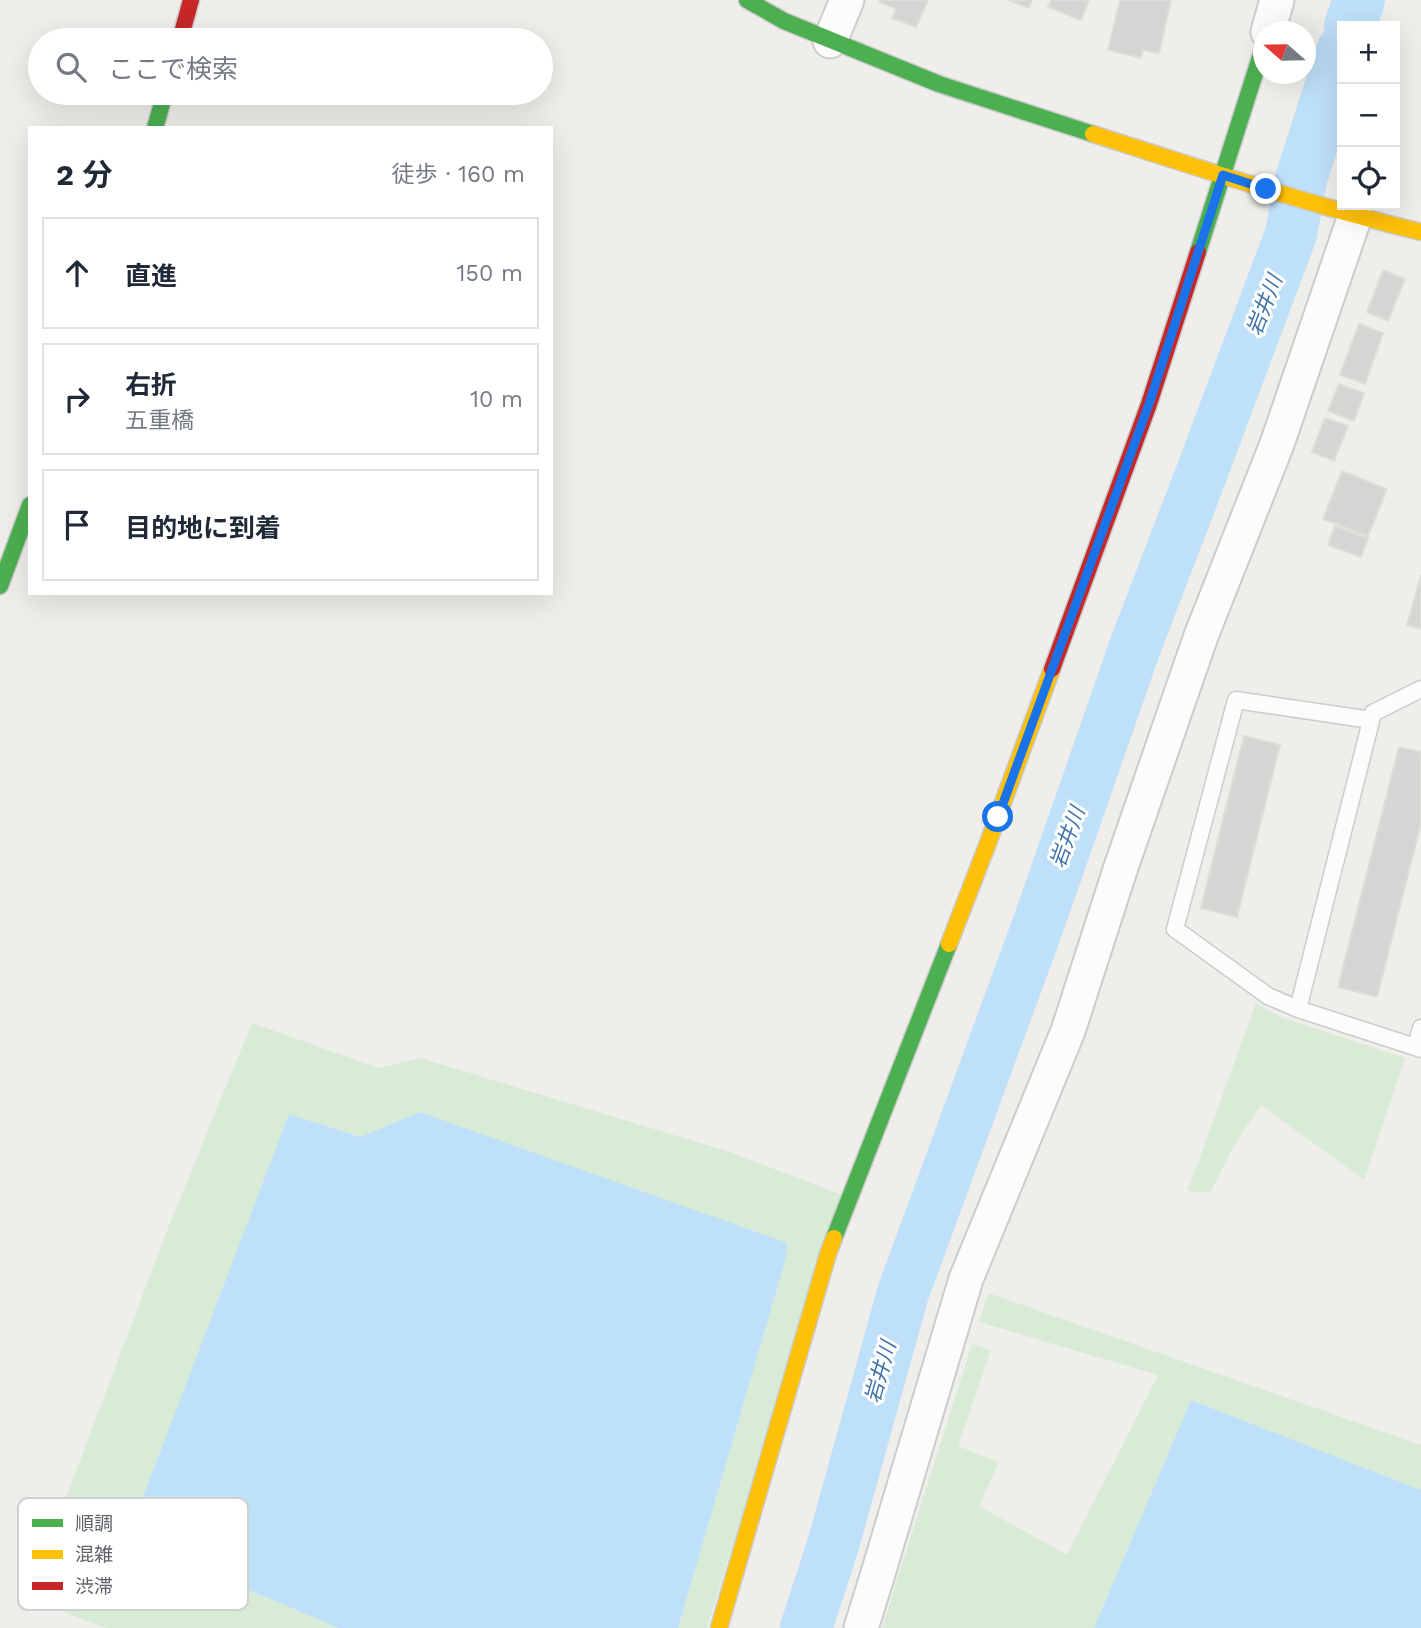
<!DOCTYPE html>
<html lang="ja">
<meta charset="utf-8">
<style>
:root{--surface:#fff;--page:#f2f2f3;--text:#1f2937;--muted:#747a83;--line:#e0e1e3}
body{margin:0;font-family:"Work Sans","Noto Sans JP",sans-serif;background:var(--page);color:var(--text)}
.controls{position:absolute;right:21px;top:21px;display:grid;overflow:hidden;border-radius:0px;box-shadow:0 7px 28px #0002}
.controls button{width:63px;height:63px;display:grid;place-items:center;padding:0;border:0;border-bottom:2px solid var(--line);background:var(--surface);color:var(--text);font:35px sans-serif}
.compass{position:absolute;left:1253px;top:21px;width:63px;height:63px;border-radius:50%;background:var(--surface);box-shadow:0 7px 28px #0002;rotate:290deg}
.stop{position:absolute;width:21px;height:21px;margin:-16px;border:5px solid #1a73e8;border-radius:50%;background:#fff}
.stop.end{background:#1a73e8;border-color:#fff;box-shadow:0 2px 7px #0008}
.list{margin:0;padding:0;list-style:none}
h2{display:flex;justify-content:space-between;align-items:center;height:91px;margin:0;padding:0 28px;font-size:30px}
h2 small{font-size:23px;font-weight:400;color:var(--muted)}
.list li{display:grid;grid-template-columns:46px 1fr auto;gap:21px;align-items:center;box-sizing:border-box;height:112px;margin:0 14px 14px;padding:0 14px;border:2px solid var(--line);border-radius:0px}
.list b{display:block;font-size:26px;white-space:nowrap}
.list p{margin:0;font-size:23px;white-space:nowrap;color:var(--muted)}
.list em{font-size:23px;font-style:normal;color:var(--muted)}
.icon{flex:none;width:38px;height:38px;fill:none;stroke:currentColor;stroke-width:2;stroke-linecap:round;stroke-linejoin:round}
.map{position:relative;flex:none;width:1421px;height:1628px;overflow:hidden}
.search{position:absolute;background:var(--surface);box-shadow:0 7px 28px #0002;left:28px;top:28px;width:525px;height:77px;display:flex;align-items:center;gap:18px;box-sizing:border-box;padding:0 24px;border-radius:38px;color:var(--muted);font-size:26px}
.panel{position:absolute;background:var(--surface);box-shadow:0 7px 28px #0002;left:28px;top:126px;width:525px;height:469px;border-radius:0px}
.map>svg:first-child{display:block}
.green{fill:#d8ebd6}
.water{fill:#bfe0f9}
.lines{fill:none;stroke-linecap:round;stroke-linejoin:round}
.river{stroke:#bfe0f9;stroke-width:52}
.building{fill:#d6d5d3;stroke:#deddd9;stroke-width:2}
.lane-casing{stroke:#cbcccc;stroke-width:19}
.street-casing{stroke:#cbcccc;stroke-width:37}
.fast-casing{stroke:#cacacb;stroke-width:19}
.slow-casing{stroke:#cacacb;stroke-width:19}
.jam-casing{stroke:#cacacb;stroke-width:19}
.lane{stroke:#fdfcfc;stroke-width:16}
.street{stroke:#fdfcfc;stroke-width:33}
.fast{stroke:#4caf50;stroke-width:16}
.slow{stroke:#ffc107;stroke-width:16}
.jam{stroke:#c62828;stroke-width:16}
.route{stroke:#1a73e8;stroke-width:9}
.labels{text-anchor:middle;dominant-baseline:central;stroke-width:6;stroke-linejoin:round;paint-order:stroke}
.water-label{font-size:21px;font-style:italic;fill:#4174aa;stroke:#fff}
.key{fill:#fff;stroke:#cfd0d2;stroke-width:2}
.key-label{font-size:19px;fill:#5f6368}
</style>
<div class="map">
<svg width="1421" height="1628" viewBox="0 0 1421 1628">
<rect width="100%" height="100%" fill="#efeeea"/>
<path class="green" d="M1256,1003L1280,1017L1405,1058L1364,1180L1261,1105L1236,1142L1211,1192H1194L1187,1190L1191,1182Z
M252,1023L379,1068L420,1058L730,1152L842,1195L707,1628H678L786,1258L420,1112L360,1137L290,1114L127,1539L339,1628H106L28,1598L168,1228Z
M988,1293L1421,1445V1490L1191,1400L1094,1628H882L972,1344L991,1350L958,1446L999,1462L979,1506L1067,1555L1158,1375L979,1322Z"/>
<path class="water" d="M420,1112L787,1243L786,1258L678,1628H339L127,1539L289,1114L360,1137Z
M1191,1400L1421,1490V1628H1094Z"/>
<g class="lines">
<path class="river" d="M1350,26L1359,0
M806,1628L833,1545L903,1293L1038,925L1136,644L1202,472L1291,234L1301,179L1342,51"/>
</g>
<path class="building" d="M880,0H928L916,27L892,18L896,9L879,2Z
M1009,0H1032L1029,8Z
M1051,0H1089L1081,20L1048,7Z
M1120,0H1171L1159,53L1143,50L1141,58L1108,50Z
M1383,270L1405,279L1388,321L1367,312Z
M1359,324L1383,333L1365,384L1340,375Z
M1339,384L1364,393L1354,421L1328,411Z
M1325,418L1348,426L1334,461L1312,452Z
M1342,471L1387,489L1368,536L1323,519Z
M1335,526L1368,538L1361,557L1328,545Z
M1421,575V629L1407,625Z
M1244,736L1280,745L1237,917L1201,908Z
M1399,747L1421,752V823L1377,997L1338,987Z"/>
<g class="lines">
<defs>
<path id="lane" d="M1421,689L1373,713L1298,1009L1421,1049
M1298,1009L1268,996L1175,929L1236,700L1371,720
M1416,1047L1421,1028"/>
<path id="street" d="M1268,32L1277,0
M830,41L847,0
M861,1628L876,1580L966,1279L1068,1031L1120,870L1201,636L1277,444L1355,216"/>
<path id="fast" d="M747,0L784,21L939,84L1093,134
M155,128L165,93
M1198,252L1264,45
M0,586L30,505
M834,1238L949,944"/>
<path id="slow" d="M1093,134C1202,169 1310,205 1421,232
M949,944L988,843L1052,669
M719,1628L828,1254L834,1238"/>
<path id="jam" d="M180,40L191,0
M1052,669L1149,404L1198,252"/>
</defs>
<use href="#lane" class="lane-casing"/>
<use href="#street" class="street-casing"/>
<use href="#fast" class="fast-casing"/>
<use href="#slow" class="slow-casing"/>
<use href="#jam" class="jam-casing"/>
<use href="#lane" class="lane"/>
<use href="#street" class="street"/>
<use href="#fast" class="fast"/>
<use href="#slow" class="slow"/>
<use href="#jam" class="jam"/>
</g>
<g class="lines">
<path class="route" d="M998,817L1149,404L1223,175L1266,189"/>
</g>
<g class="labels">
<g class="water-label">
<text transform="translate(1264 305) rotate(-69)">岩井川</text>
<text transform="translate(1067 837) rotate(-70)">岩井川</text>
<text transform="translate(880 1372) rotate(-74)">岩井川</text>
</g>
</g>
<rect x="18" y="1498" width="230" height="112" rx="10" class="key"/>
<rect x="32" y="1519" width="31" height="8" fill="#4caf50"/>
<rect x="32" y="1550" width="31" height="9" fill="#ffc107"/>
<rect x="32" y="1582" width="31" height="8" fill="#c62828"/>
<g class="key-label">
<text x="75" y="1530">順調</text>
<text x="75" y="1561">混雑</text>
<text x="75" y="1593">渋滞</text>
</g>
</svg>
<div class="controls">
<button>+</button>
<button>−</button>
<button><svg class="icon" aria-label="locate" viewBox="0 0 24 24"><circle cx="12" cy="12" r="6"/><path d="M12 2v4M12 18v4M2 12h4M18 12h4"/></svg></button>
</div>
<svg class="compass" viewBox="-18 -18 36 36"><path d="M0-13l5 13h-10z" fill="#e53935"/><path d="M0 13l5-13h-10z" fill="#747a83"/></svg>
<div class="stop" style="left:998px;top:817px"></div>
<div class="stop end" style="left:1266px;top:189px"></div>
<div class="search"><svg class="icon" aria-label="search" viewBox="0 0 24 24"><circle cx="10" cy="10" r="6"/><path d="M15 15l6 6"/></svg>ここで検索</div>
<section class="panel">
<h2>2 分<small>徒歩 · 160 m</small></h2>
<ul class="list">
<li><svg class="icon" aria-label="ahead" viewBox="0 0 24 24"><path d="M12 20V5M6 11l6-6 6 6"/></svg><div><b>直進</b></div><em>150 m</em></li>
<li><svg class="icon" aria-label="right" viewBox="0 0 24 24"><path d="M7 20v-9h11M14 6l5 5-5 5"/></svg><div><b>右折</b><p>五重橋</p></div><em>10 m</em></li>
<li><svg class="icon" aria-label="arrive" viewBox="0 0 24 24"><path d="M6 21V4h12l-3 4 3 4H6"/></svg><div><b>目的地に到着</b></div></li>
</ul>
</section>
</div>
